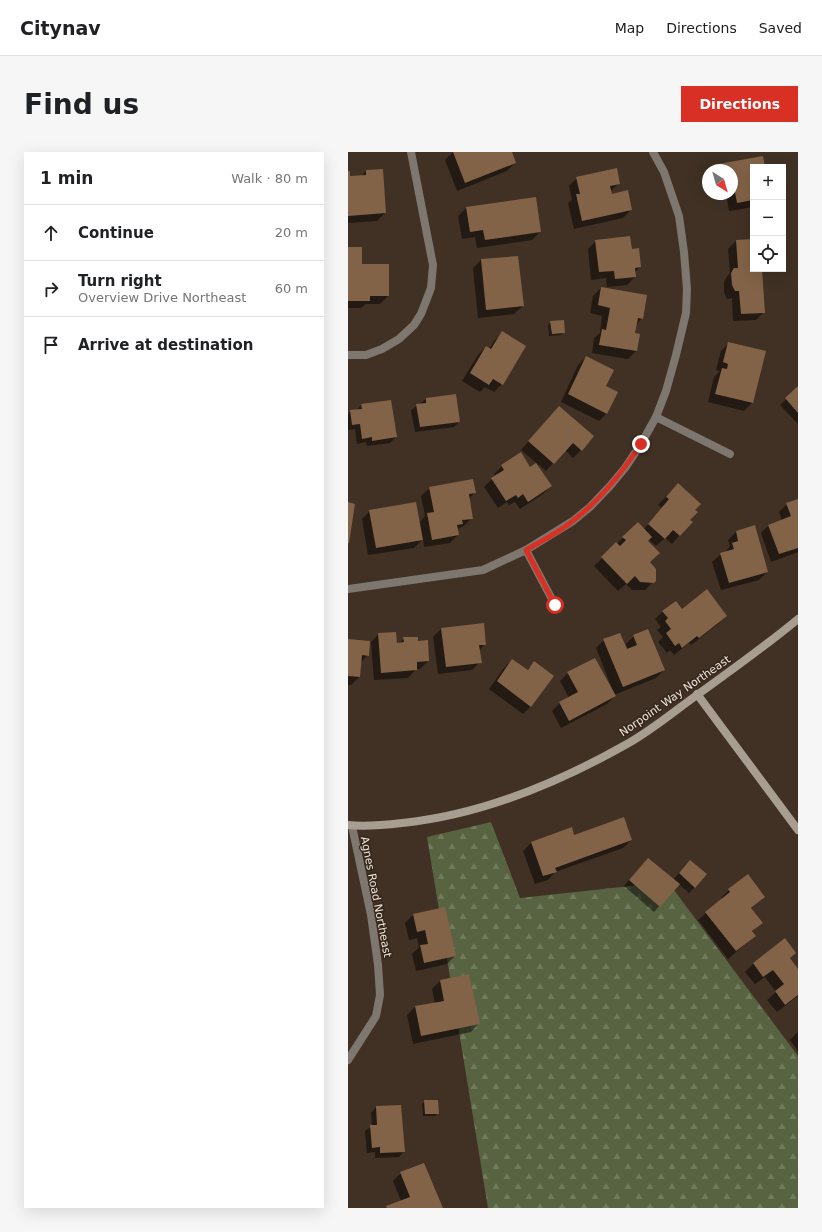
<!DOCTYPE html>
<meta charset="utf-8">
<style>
:root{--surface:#fff;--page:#f6f6f6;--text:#202124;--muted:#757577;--line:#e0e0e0;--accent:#d93025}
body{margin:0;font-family:"DejaVu Sans",sans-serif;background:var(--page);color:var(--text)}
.controls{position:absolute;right:12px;top:12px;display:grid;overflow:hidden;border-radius:0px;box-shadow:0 4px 16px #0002}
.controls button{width:36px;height:36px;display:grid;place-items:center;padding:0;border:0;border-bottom:1px solid var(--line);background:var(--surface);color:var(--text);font:20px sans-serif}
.compass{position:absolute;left:354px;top:12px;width:36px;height:36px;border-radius:50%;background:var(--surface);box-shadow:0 4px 16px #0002;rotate:143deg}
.stop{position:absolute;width:12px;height:12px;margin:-9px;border:3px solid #d93025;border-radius:50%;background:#fff}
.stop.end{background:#d93025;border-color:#fff;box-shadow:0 1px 4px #0008}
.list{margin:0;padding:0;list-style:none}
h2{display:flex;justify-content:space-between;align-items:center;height:52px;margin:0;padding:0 16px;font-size:17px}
h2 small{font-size:13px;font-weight:400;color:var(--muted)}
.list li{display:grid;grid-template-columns:26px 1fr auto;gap:12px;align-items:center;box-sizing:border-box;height:56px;padding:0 16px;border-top:1px solid var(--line)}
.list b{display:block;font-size:15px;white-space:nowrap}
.list p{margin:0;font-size:13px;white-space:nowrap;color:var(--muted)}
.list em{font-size:13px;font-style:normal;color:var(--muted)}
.icon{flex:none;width:22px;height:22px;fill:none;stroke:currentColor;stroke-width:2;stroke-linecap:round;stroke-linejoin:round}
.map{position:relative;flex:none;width:450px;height:1056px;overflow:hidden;border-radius:0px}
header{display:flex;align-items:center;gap:24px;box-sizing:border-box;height:56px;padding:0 20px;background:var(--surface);border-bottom:1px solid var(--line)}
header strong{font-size:19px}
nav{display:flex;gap:22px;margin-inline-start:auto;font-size:14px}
.intro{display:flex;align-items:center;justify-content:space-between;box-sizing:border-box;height:96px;padding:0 24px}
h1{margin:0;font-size:28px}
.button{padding:10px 18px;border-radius:0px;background:var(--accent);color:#fff;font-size:14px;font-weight:700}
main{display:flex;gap:24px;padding:0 24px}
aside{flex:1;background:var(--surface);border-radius:0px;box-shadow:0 4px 16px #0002}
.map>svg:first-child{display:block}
.forest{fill:url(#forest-firs)}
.shadow{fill:#0007}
.building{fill:#836347}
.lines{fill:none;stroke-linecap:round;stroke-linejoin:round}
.lane{stroke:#7e7770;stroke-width:8}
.street{stroke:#7e7770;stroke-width:8}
.secondary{stroke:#a79d91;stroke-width:8}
.route{stroke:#d93025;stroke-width:5}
.labels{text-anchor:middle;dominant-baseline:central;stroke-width:3;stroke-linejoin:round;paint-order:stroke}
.street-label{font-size:11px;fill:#f1e7df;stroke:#36271b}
</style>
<header>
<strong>Citynav</strong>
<nav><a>Map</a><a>Directions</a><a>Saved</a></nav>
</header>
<div class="intro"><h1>Find us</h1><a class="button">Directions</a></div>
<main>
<aside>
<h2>1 min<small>Walk · 80 m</small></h2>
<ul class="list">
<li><svg class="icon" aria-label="ahead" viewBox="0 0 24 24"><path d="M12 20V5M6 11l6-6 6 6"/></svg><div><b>Continue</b></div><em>20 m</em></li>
<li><svg class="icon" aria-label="right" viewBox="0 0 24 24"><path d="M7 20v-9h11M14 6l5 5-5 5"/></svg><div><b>Turn right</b><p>Overview Drive Northeast</p></div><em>60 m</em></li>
<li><svg class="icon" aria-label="arrive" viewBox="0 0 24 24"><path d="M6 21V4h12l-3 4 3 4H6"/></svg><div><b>Arrive at destination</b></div></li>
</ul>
</aside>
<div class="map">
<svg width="450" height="1056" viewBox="0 0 450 1056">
<defs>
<pattern id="forest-firs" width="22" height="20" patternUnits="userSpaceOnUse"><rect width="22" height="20" fill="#586441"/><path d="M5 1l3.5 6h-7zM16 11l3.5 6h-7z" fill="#707a5c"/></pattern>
</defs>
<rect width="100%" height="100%" fill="#403124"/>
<path class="forest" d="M143,670L172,746L320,730L450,904V1056H140L79,685Z"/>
<path class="shadow" d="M105,0H163L167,11L159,19L109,39L97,8Z
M414,5L416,15H405V55L381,59L378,42H384V18H361L365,14Z
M18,19L37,61L29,69L0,71V20L1,25H13Z
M360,19V39L357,22Z
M229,26L271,31L263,39V43L283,58L275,66L226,77L220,51L224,48L221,34Z
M118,56L192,80L184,88L129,96L127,85L114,87L110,64Z
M405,88V117H413L416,160L408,168L385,169L384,146L379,147L376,141V130L378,126L382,121L380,97L388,89Z
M248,89L283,98L292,115L287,120V125L279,133L259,135L258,126L243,128L240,97Z
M0,96L13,113L40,144L32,152H18L13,156H0Z
M133,108L175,154L166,162L130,166L125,116Z
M253,136L294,166L288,173L286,182L291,183L288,199L280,207L244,201L246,186L252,181L254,164L242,161L245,144Z
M203,170L216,180L213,183L201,184L200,173Z
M154,181V232L146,240L137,235L132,240L114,229L130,203L138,195L141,197L146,189Z
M381,191L404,251L396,259L360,250L366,225L372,219L368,218L373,199Z
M238,205L257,235L259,261L251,269L213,250L230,213Z
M450,236V272L432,253Z
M78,247L111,270L106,275L67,280L63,258Z
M13,253L48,285L42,291L19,294L18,290L9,292L7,277L0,278V262L3,259H8Z
M203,263L233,298L225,306L217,298L198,319L173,298Z
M154,314L182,316L203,334L195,342L172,357L167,350L161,353L159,350L150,356L136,335L147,324L146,322Z
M330,332L346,358L341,368L343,370L324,392L317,386L308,394L300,387L298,389L301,411L307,428L297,438H284L278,432L270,439L246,414L290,371L296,377L314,356L310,353Z
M82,336L127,340L121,347L124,366L116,374L109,377L110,383L102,391L76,395L75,387L66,396L20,403L14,367L22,359L71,371L77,364L73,344Z
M450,348V400L423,410L413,381L421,373L434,369L431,360L439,352Z
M407,374L419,420L411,428L373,438L364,410L373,402L377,400L382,394L380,388L388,380Z
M334,458L378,464L370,472L343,493L341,491L326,503L322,498L319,501L310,490L315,485L309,478L313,475L307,467L315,459Z
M93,477L137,492L131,499L132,510L124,518L90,522L85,485Z
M31,482L48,492H51L56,486L69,490L80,509L72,517H68L60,526L26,528L23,490Z
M286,484L316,518L308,526L266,543L267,544L259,552L213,576L204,559L212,551L221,546L212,529L220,521L264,540L265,539L248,496L256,488L278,498H280L278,492Z
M0,488L20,503L12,511L11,525L3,533H0Z
M164,508L178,519L186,511L183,554L175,562L141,537L156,516Z
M223,676L226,684L283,688L275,696L207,720L200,728L187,732L175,699L183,691Z
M295,712L325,728L337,714L347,735L341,741L331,732L306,760L276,734Z
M381,738L416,745L403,757L413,771L404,780L407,784L380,807L350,768L374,747L373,746Z
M96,756L107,804L99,812L68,819L64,802L71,795L69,786L61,788L57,771L65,763Z
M437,787L441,807L450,818V844L429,860L419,848L428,840L417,825L407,832L397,820L405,812Z
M92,829L131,871L123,880L65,892L59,863L67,855L87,852L84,837Z
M450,880V899L442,888Z
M77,949L90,961L87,964H75L74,952Z
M28,955L56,999L51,1005L27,1006V1000L19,1001L17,979L24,974L23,961Z
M53,1021L94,1056H38L53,1049L45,1029Z"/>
<path class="building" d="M105,0H164L168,11L117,31Z
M415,4L417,15H405V48L389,51L385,29H384V18H366L365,13Z
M269,16L272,32L262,34L264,42L280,38L284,58L234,69L228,42H232L228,25Z
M35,17L38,61L0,64V19H2V24L18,23V18Z
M188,45L193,80L137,88L135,78L122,80L118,55Z
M282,84L284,97L291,96L293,115L287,116L288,125L267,127L266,119L251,120L247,88Z
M405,87V117H414L417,161L393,162L391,139H387L384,133L383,121L386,116H390L388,88Z
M0,95H14V112H41V144H22V149H0Z
M170,104L176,154L138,158L133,107Z
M253,135L299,143L295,167L290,166L287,181L292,182L289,199L251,193L254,177L258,178L262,156L250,153Z
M216,168L217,181L204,182L202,169Z
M154,179L178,194L155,233L145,227L141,233L122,221L138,194L143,197Z
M380,190L418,199L405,251L367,242L374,216L379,217L380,212L375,210Z
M238,204L266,218L258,234L270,240L259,262L220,242Z
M450,234V261L437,246Z
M108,242L112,270L72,275L68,252L78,251V246Z
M43,248L49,285L24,289V285L14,287L12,272L4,273L2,258L14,257L13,252Z
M211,254L246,284L234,299L225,291L206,312L180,289Z
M173,300L182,315L188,311L204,334L180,350L175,342L170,346L168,343L158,349L143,326L156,318L153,313Z
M125,327L128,341L121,342L125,367L114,368L115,372L109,373L111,383L84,388L79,361L86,360L81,335Z
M330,331L353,352L347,358L350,360L342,368L345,370L332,384L325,378L317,387L300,372L321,347L318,345Z
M450,347V396L431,402L420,373L443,364L438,351Z
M0,350L7,352L1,391H0Z
M68,350L75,388L28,396L21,358Z
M290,370L304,385L300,389L312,401L302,410L308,417V429L306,431L292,430L287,424L279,432L253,405L268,390L272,394L278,388L274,385Z
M407,373L420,420L381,431L372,401L386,397L384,391L390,389L388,379Z
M359,437L379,464L351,486L349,484L334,496L331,491L327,494L318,481L323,477L317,469L320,466L314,459L328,449L334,457Z
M136,471L138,493H131L134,511L98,515L93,476Z
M300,477L317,518L275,535L255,487L272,481L279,497L289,493L285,483Z
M48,480L49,491L56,490L55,485H70V489L80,488L81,509L69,510V518L33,521L30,481Z
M0,487L22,489L21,504L14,503L12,525L0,524Z
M247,506L268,544L221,569L211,550L230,540L219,520Z
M164,507L180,518L186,509L206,524L183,555L149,529Z
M276,665L284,688L207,716L209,720L195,724L183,690L224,675L226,683Z
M300,706L332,732L312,755L281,728Z
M342,708L359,722L347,736L331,721Z
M400,722L417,745L403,756L415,771L404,779L408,784L388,799L357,760L382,740L380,737Z
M97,755L108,804L76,811L72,793L80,792L77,778L69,780L65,762Z
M437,786L448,801L442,806L450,817V843L437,853L427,839L436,832L425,818L415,825L405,811Z
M121,822L132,872L73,884L67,854L96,849L92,828Z
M76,948H90L91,962H77Z
M53,953L57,1000L32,1001V995L24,996L22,973H29L28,954Z
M76,1011L95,1056H39L38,1054L62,1045L52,1020Z"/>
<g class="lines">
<path class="lane" d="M308,265L382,302
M178,398L207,453"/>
<path class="street" d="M0,203H18L34,197L51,187L66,173L73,162L83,136L85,113L63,0
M0,437L135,418L178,398L225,369L242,355L262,334L277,316L293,292L308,265L318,239L328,203L338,161L339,137L336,100L331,64L316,20L305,0
M0,908L28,864L32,843L30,813L23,763L4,674"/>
<path class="secondary" d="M349,542L450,678
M0,673C18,675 37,673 54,671C134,663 210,631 279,592C306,577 330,556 356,538C388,515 420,492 450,467"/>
</g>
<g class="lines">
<path class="route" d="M207,453L178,398C194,389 211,380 226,368C253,347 274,321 293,292"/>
</g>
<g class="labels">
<g class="street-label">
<text transform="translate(327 544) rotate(-35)">Norpoint Way Northeast</text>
<text transform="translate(28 745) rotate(79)">Agnes Road Northeast</text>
</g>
</g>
</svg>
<div class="controls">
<button>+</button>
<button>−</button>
<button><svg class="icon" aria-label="locate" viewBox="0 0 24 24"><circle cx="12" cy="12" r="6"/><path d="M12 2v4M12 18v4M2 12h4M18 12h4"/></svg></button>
</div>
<svg class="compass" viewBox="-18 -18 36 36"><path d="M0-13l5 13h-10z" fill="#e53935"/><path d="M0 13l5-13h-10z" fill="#757577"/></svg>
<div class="stop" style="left:207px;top:453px"></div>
<div class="stop end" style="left:293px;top:292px"></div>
</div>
</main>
